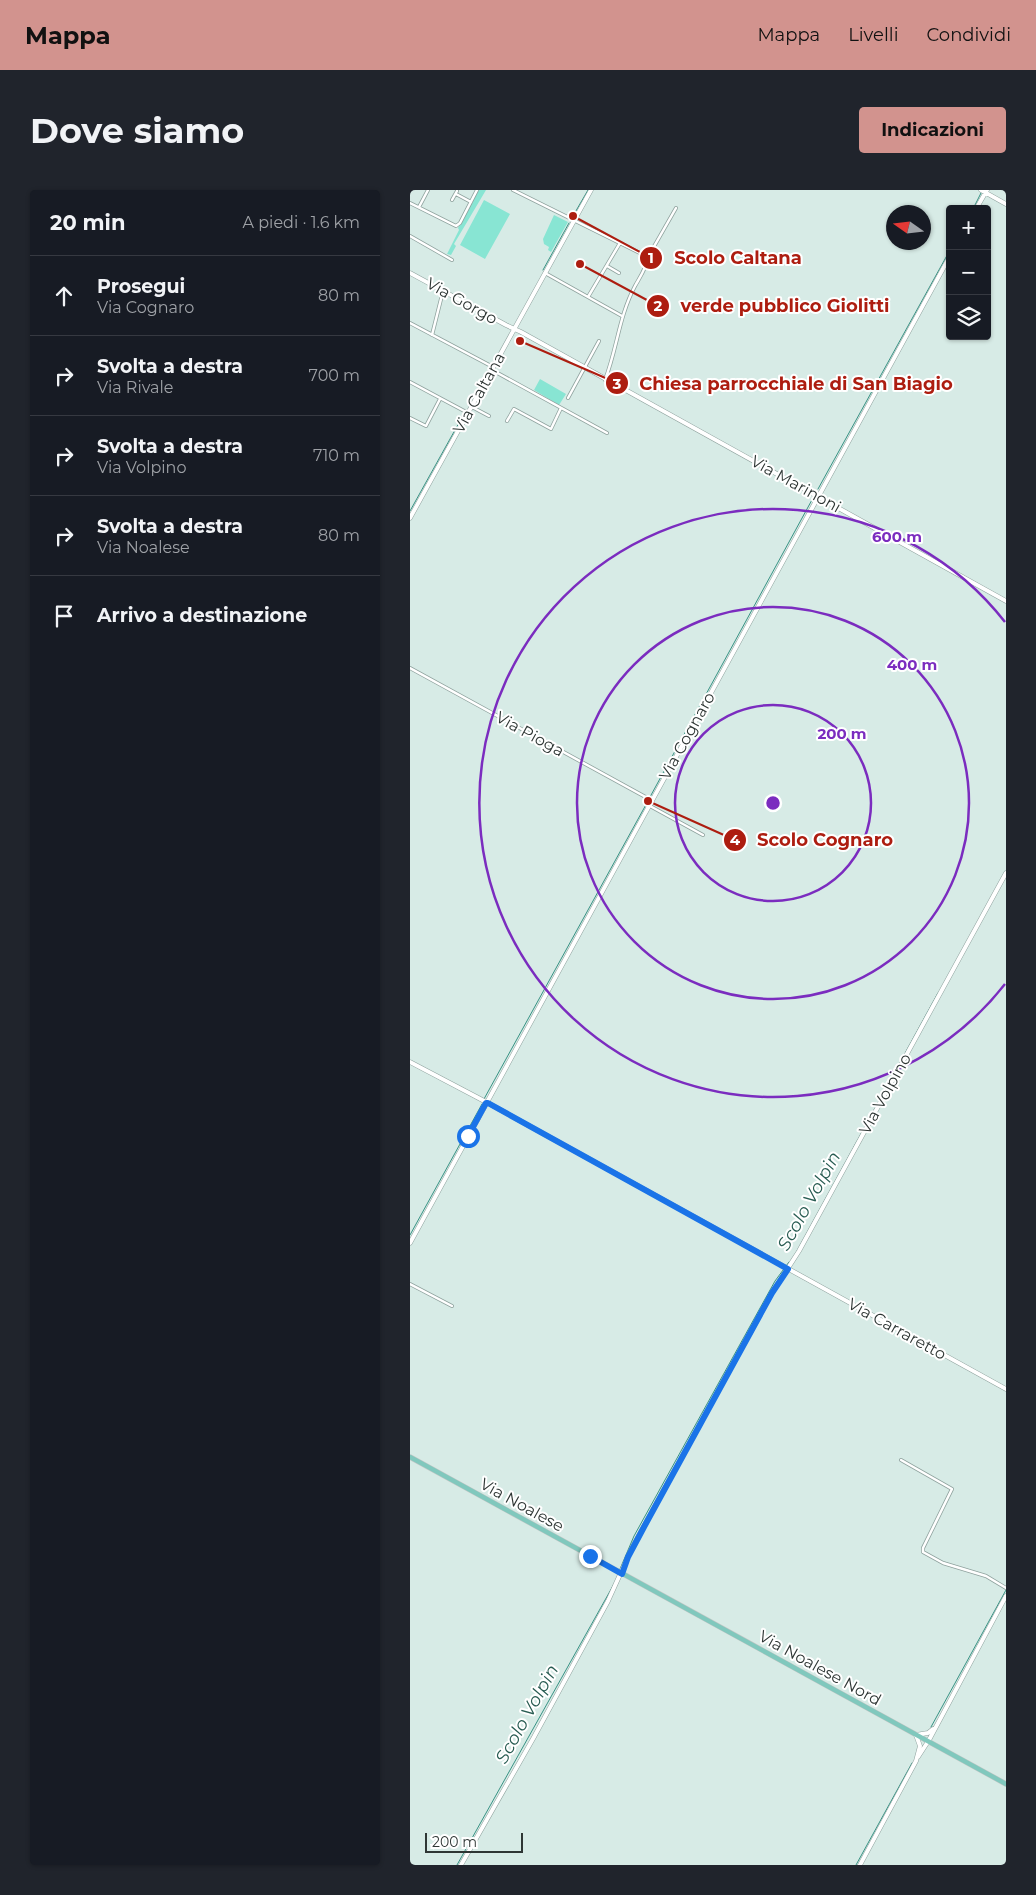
<!DOCTYPE html>
<html lang="it">
<meta charset="utf-8">
<style>
:root{--surface:#171b24;--page:#20242c;--text:#f1f3f6;--muted:#9ea1a6;--line:#363941;--accent:#d2938e}
body{margin:0;font-family:Montserrat,sans-serif;background:var(--page);color:var(--text)}
.controls{position:absolute;right:15px;top:15px;display:grid;overflow:hidden;border-radius:5px;box-shadow:0 1px 4px #0004}
.controls button{width:45px;height:45px;display:grid;place-items:center;padding:0;border:0;border-bottom:1px solid var(--line);background:var(--surface);color:var(--text);font:25px sans-serif}
.compass{position:absolute;left:476px;top:15px;width:45px;height:45px;border-radius:50%;background:var(--surface);box-shadow:0 1px 4px #0004;rotate:284deg}
.scale{position:absolute;left:15px;bottom:12px;width:98px;box-sizing:border-box;padding-left:5px;border:2px solid #2e3634;border-top:0;font-size:14px;line-height:18px;white-space:nowrap;color:#2e3634;-webkit-text-stroke:4px #fff;paint-order:stroke}
.stop{position:absolute;width:15px;height:15px;margin:-11px;border:4px solid #1a73e8;border-radius:50%;background:#fff}
.stop.end{background:#1a73e8;border-color:#fff;box-shadow:0 1px 5px #0008}
.list{margin:0;padding:0;list-style:none}
h2{display:flex;justify-content:space-between;align-items:center;height:65px;margin:0;padding:0 20px;font-size:21px}
h2 small{font-size:16px;font-weight:400;color:var(--muted)}
.list li{display:grid;grid-template-columns:32px 1fr auto;gap:15px;align-items:center;box-sizing:border-box;height:80px;padding:0 20px;border-top:1px solid var(--line)}
.list b{display:block;font-size:19px;white-space:nowrap}
.list p{margin:0;font-size:16px;white-space:nowrap;color:var(--muted)}
.list em{font-size:16px;font-style:normal;color:var(--muted)}
.icon{flex:none;width:28px;height:28px;fill:none;stroke:currentColor;stroke-width:2;stroke-linecap:round;stroke-linejoin:round}
.map{position:relative;flex:none;width:596px;height:1675px;overflow:hidden;border-radius:5px}
header{display:flex;align-items:center;gap:30px;box-sizing:border-box;height:70px;padding:0 25px;background:var(--accent);color:#111}
header strong{font-size:24px}
nav{display:flex;gap:28px;margin-inline-start:auto;font-size:18px}
.intro{display:flex;align-items:center;justify-content:space-between;box-sizing:border-box;height:120px;padding:0 30px}
h1{margin:0;font-size:35px}
.button{padding:12px 22px;border-radius:5px;background:var(--accent);color:#111;font-size:18px;font-weight:700}
main{display:flex;gap:30px;padding:0 30px}
aside{flex:1;background:var(--surface);border-radius:5px;box-shadow:0 1px 4px #0004}
.map>svg:first-child{display:block}
.green{fill:#88e5d3}
.lines{fill:none;stroke-linecap:round;stroke-linejoin:round}
.stream{stroke:#389284;stroke-width:1}
.minor-casing{stroke:#8fa29e;stroke-width:4}
.tertiary-casing{stroke:#8fa29e;stroke-width:5}
.secondary-casing{stroke:#8fa29e;stroke-width:5}
.primary-casing{stroke:#c4c7c6;stroke-width:5.5}
.minor{stroke:#fff;stroke-width:2.5}
.tertiary{stroke:#fff;stroke-width:4}
.secondary{stroke:#fff;stroke-width:4}
.primary{stroke:#80c8bd;stroke-width:4.5}
.route{stroke:#1a73e8;stroke-width:6}
.ring{fill:none;stroke:#7b2cbf;stroke-width:2.5}
.labels{text-anchor:middle;dominant-baseline:central;stroke-width:4;stroke-linejoin:round;paint-order:stroke}
.street-label{font-size:16px;fill:#2e3634;stroke:#fff}
.water-label{font-size:18px;font-style:italic;fill:#285c52;stroke:#fff}
.centre{fill:#7b2cbf;stroke:#fff;stroke-width:2.5}
.ring-label{font-size:15px;text-anchor:middle;font-weight:bold;fill:#7b2cbf;stroke:#fff;stroke-width:4;stroke-linejoin:round;paint-order:stroke}
.leader{fill:none;stroke:#ad1d10;stroke-width:2}
.callout-dot{fill:#ad1d10;stroke:#fff;stroke-width:2}
.mark-label{font-size:15px;text-anchor:middle;font-weight:bold;fill:#fff}
.callout-label{font-size:18px;text-anchor:middle;font-weight:bold;fill:#ad1d10;stroke:#fff;stroke-width:4;stroke-linejoin:round;paint-order:stroke}
</style>
<header>
<strong>Mappa</strong>
<nav><a>Mappa</a><a>Livelli</a><a>Condividi</a></nav>
</header>
<div class="intro"><h1>Dove siamo</h1><a class="button">Indicazioni</a></div>
<main>
<aside>
<h2>20 min<small>A piedi · 1.6 km</small></h2>
<ul class="list">
<li><svg class="icon" aria-label="ahead" viewBox="0 0 24 24"><path d="M12 20V5M6 11l6-6 6 6"/></svg><div><b>Prosegui</b><p>Via Cognaro</p></div><em>80 m</em></li>
<li><svg class="icon" aria-label="right" viewBox="0 0 24 24"><path d="M7 20v-9h11M14 6l5 5-5 5"/></svg><div><b>Svolta a destra</b><p>Via Rivale</p></div><em>700 m</em></li>
<li><svg class="icon" aria-label="right" viewBox="0 0 24 24"><path d="M7 20v-9h11M14 6l5 5-5 5"/></svg><div><b>Svolta a destra</b><p>Via Volpino</p></div><em>710 m</em></li>
<li><svg class="icon" aria-label="right" viewBox="0 0 24 24"><path d="M7 20v-9h11M14 6l5 5-5 5"/></svg><div><b>Svolta a destra</b><p>Via Noalese</p></div><em>80 m</em></li>
<li><svg class="icon" aria-label="arrive" viewBox="0 0 24 24"><path d="M6 21V4h12l-3 4 3 4H6"/></svg><div><b>Arrivo a destinazione</b></div></li>
</ul>
</aside>
<div class="map">
<svg width="596" height="1675" viewBox="0 0 596 1675">
<rect width="100%" height="100%" fill="#d7ebe6"/>
<path class="green" d="M69,0H76L44,54L46,56L41,65L37,64L49,40L48,38Z
M74,10L100,24L75,69L50,55Z
M144,25L158,32L141,62L138,60L139,57L134,54L133,49Z
M130,189L156,204L149,215L124,200Z"/>
<g class="lines">
<path class="stream" d="M563,19L571,3
M163,26L178,0
M133,80L159,33
M408,299L540,60
M0,321L50,231
M240,607L403,308
M74,909L238,611
M0,1045L72,914
M386,1063L528,803
M210,1379L224,1346L365,1091L379,1072
M521,1537L596,1400
M47,1675L204,1394
M446,1675L502,1573"/>
<defs>
<path id="minor" d="M103,0L238,67C237,77 230,87 225,96C209,126 207,159 195,190
M46,4L61,12
M42,10L47,1
M0,13L46,36L50,33L67,0
M9,17L18,0
M0,46L42,70
M238,67L266,18
M197,76L209,83
M135,83L212,126
M178,107L210,53
M0,133L83,177
M22,145L33,101
M82,180L197,243
M0,192L58,223
M158,208L189,151
M62,217L79,226
M0,228L16,236L30,209
M97,231L104,219L141,239L151,218
M0,478L241,610
M240,616L293,645
M0,1094L42,1116
M491,1270L542,1299L513,1358V1362L533,1373L576,1386L596,1398"/>
<path id="tertiary" d="M571,0L596,14
M566,19L577,0
M0,872L78,913L596,1199
M0,1053L540,66
M508,1567L519,1550L596,1406
M51,1675L124,1547L198,1411L222,1358L362,1103L389,1061L596,683
M450,1675L506,1571L510,1556L506,1545L518,1543L523,1539"/>
<path id="secondary" d="M0,83L96,135L111,142L596,411
M0,328L181,0"/>
<path id="primary" d="M0,1267L596,1594"/>
</defs>
<use href="#minor" class="minor-casing"/>
<use href="#tertiary" class="tertiary-casing"/>
<use href="#secondary" class="secondary-casing"/>
<use href="#primary" class="primary-casing"/>
<use href="#minor" class="minor"/>
<use href="#tertiary" class="tertiary"/>
<use href="#secondary" class="secondary"/>
<use href="#primary" class="primary"/>
</g>
<g class="lines">
<path class="route" d="M58,946L76,913H78L378,1079L362,1103L234,1337L218,1367L212,1384L180,1366"/>
</g>
<g class="ring">
<circle cx="363" cy="613" r="98"/>
<circle cx="363" cy="613" r="196"/>
<path d="M595 794A294 294 0 1 1 595 432"/>
</g>
<g class="labels">
<g class="street-label">
<text transform="translate(52 111) rotate(29)">Via Gorgo</text>
<text transform="translate(69 203) rotate(-61)">Via Caltana</text>
<text transform="translate(386 294) rotate(29)">Via Marinoni</text>
<text transform="translate(120 544) rotate(29)">Via Pioga</text>
<text transform="translate(277 546) rotate(-61)">Via Cognaro</text>
<text transform="translate(475 904) rotate(-61)">Via Volpino</text>
<text transform="translate(487 1139) rotate(29)">Via Carraretto</text>
<text transform="translate(112 1315) rotate(29)">Via Noalese</text>
<text transform="translate(410 1478) rotate(29)">Via Noalese Nord</text>
</g>
<g class="water-label">
<text transform="translate(399 1011) rotate(-61)">Scolo Volpin</text>
<text transform="translate(117 1524) rotate(-61)">Scolo Volpin</text>
</g>
</g>
<circle cx="363" cy="613" r="8" class="centre"/>
<g class="ring-label">
<text x="487" y="352">600 m</text>
<text x="502" y="480">400 m</text>
<text x="432" y="549">200 m</text>
</g>
<path class="leader" d="M163 26L241 68M170 74L248 116M110 151L207 193M238 611L325 650"/>
<g class="callout-dot">
<circle cx="163" cy="26" r="5"/>
<circle cx="170" cy="74" r="5"/>
<circle cx="110" cy="151" r="5"/>
<circle cx="238" cy="611" r="5"/>
<circle cx="241" cy="68" r="12"/>
<circle cx="248" cy="116" r="12"/>
<circle cx="207" cy="193" r="12"/>
<circle cx="325" cy="650" r="12"/>
</g>
<g class="mark-label">
<text x="241" y="73">1</text>
<text x="248" y="121">2</text>
<text x="207" y="199">3</text>
<text x="325" y="655">4</text>
</g>
<g class="callout-label">
<text x="328" y="74">Scolo Caltana</text>
<text x="375" y="122">verde pubblico Giolitti</text>
<text x="386" y="200">Chiesa parrocchiale di San Biagio</text>
<text x="415" y="656">Scolo Cognaro</text>
</g>
</svg>
<div class="controls">
<button>+</button>
<button>−</button>
<button><svg class="icon" aria-label="layers" viewBox="0 0 24 24"><path d="M12 4l9 5-9 5-9-5zM3 14l9 5 9-5"/></svg></button>
</div>
<svg class="compass" viewBox="-18 -18 36 36"><path d="M0-13l5 13h-10z" fill="#e53935"/><path d="M0 13l5-13h-10z" fill="#9ea1a6"/></svg>
<div class="scale">200 m</div>
<div class="stop" style="left:58px;top:946px"></div>
<div class="stop end" style="left:180px;top:1366px"></div>
</div>
</main>
